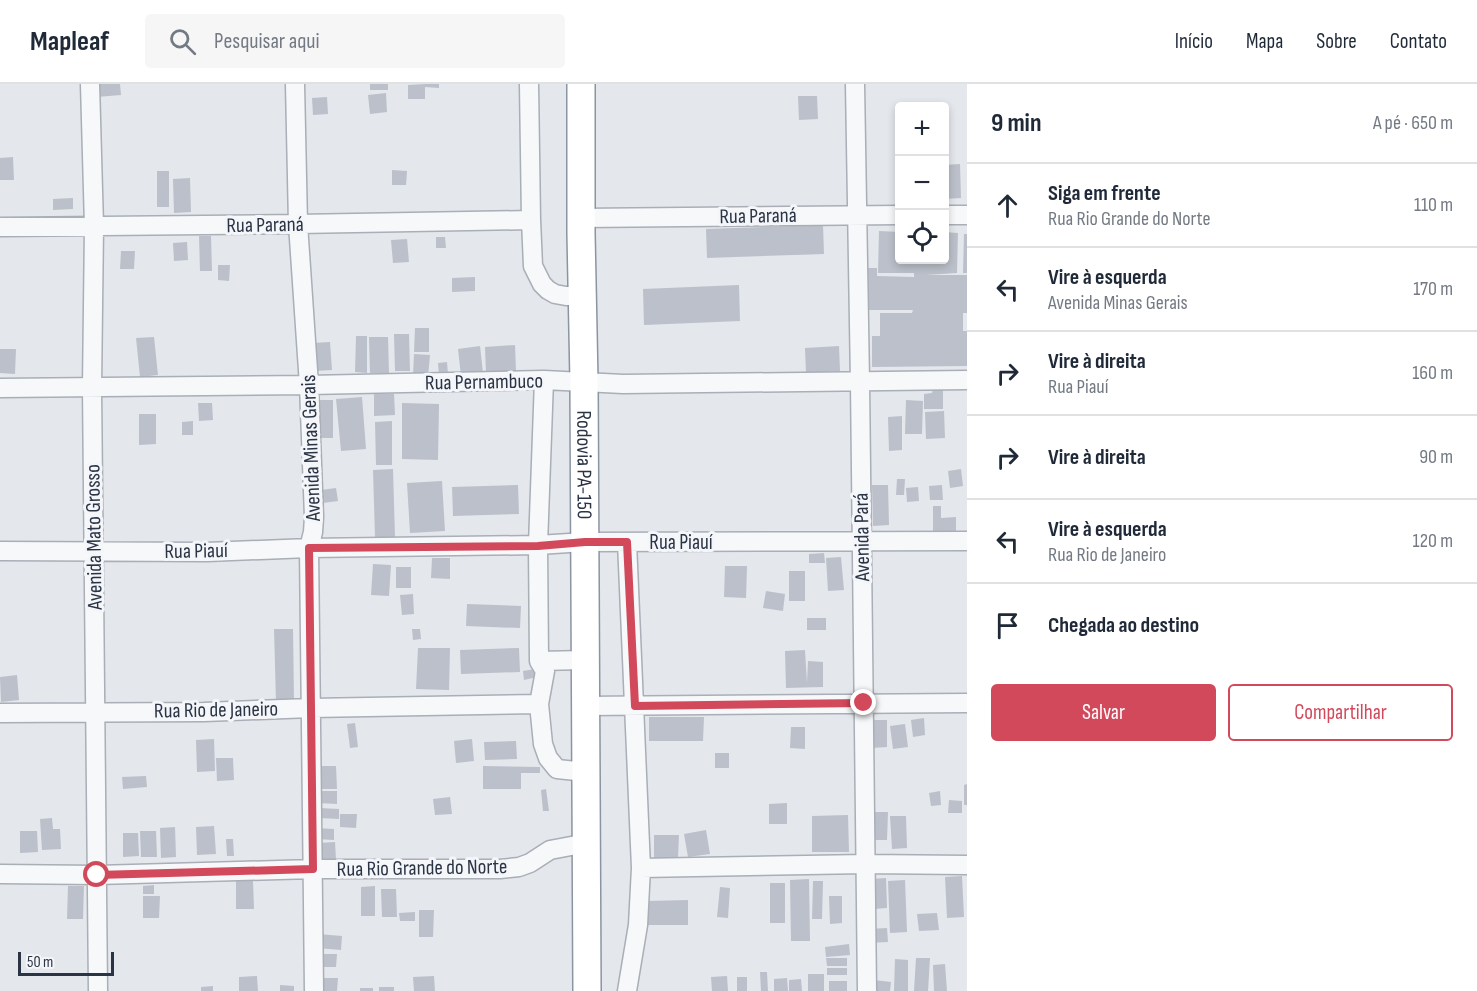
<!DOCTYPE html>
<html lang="pt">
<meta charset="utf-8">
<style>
:root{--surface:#fff;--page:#f6f6f7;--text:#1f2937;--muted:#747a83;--line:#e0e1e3;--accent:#d1495b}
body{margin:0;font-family:"Sofia Sans Condensed",sans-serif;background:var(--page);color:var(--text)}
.controls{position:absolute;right:18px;top:18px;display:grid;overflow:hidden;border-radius:6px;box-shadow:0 3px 9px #0003}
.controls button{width:54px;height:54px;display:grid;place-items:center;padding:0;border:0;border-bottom:2px solid var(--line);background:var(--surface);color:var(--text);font:30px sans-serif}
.scale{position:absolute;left:18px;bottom:15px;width:96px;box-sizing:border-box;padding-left:6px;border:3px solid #2b3445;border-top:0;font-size:16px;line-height:21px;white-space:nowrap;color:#2b3445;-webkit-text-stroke:4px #f4f6f9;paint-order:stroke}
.stop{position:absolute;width:18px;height:18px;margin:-14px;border:4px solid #d1495b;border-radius:50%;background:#fff}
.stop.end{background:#d1495b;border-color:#fff;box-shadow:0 2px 6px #0008}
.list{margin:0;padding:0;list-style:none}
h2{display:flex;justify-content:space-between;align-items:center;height:78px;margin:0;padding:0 24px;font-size:26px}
h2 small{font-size:20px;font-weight:400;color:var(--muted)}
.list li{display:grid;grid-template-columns:39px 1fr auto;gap:18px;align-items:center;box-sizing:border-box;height:84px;padding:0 24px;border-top:2px solid var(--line)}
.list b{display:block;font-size:22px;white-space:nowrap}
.list p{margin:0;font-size:20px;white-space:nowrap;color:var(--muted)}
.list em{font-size:20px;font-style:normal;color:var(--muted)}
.actions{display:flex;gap:12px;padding:18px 24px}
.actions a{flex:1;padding:14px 0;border:2px solid var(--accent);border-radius:6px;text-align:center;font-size:21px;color:var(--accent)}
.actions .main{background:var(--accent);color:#fff}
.icon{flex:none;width:33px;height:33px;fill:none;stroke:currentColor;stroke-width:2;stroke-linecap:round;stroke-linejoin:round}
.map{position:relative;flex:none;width:967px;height:907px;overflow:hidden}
header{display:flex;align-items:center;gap:36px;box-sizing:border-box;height:84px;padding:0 30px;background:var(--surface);border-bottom:2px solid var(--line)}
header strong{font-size:28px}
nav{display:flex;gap:33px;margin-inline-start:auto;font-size:21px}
.search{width:420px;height:54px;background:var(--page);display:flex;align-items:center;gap:15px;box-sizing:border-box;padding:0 21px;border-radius:6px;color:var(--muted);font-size:22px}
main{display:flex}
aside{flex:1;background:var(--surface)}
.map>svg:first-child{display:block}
.building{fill:#bbc0ca}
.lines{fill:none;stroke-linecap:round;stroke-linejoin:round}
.minor-casing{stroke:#a9aeb7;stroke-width:21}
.highway-casing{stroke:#8b94a3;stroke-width:30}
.minor{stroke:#f7f8fa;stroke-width:18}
.highway{stroke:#fff;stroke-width:27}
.route{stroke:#d1495b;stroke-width:8}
.labels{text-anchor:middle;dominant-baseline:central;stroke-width:6;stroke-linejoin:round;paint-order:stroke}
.street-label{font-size:21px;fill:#2b3445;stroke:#f4f6f9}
</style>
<header>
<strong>Mapleaf</strong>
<div class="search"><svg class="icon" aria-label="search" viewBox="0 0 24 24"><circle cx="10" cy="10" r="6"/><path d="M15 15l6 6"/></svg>Pesquisar aqui</div>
<nav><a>Início</a><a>Mapa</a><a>Sobre</a><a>Contato</a></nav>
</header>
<main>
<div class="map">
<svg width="967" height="907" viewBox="0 0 967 907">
<rect width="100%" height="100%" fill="#e4e7ec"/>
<path class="building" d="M96,0H120L121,11L97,13Z
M370,0H388V6H370Z
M426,0H439V4L425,3V15H408V1Z
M386,9L387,28L370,30L368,11Z
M798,12H817L818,35L799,36Z
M327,13L328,30L313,31L312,14Z
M13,73L14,96H0V74Z
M960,80L961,114L944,115V81Z
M392,86L407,87L406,101H392Z
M157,87H169V123H157Z
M190,94L191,128L174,129L173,95Z
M73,114V125L53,126V115Z
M823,141L824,170L707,174L706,145Z
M879,147L900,148V176H944V148L958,149L957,189L926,191H967V229H963V247H967V282L872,283V252H880V229H912L913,226H866V184H877V192L914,193V189H878Z
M964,150H967V189H963Z
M199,152H211L212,187H200Z
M436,153H445L446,164H436Z
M407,155L409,178L393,179L391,156Z
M187,158L188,176L174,177L173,159Z
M121,167H135L134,185H120Z
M218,181H230L229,197L218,196Z
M475,193V207L452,208V194Z
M739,201L740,237L644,241L643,205Z
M415,244H429V268H414Z
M394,250H409L410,287H395Z
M356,252H367V289L355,288Z
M154,253L158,291L140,293L136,254Z
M369,253H388L389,289H370Z
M330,258L332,286L315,287L313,259Z
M515,261L516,288L486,289L485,263Z
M480,262L483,289L461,292L458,265Z
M839,262L840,287L806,289L805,264Z
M0,265H16L15,290L0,289Z
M414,270L430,271L428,293L413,292Z
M447,278L448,291L439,292L438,279Z
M933,305H943V325H924V310L932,309Z
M374,310H394L395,331L374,332Z
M362,313L366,365L341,367L336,315Z
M313,316H333V354H314Z
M906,316L923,317L922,350H905Z
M198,319H212L213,336L199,337Z
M402,319L439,320L438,376L402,375Z
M944,327L945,354L926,355L925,328Z
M139,330H156V360L139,361Z
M902,332V366L889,367L888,333Z
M193,337V351H182V338Z
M392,337V381H376L375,338Z
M393,385L395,453H375L373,386Z
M961,385L963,402L950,404L948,387Z
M897,395H905L904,411H896Z
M442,397L445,447L410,449L407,399Z
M518,401L519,430L453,432L452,403Z
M872,401H888L889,441L873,442Z
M942,401L943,416H930L929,402Z
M918,403L919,417L907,418L906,404Z
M336,404L338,417L323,419L321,406Z
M933,422H941V434L956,433V448L933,449Z
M824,469L825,479H809V470Z
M841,473L844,506L828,507L826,474Z
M432,474H450V495L431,494Z
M373,480L391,481L389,512L371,511Z
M725,482H747L746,514L724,513Z
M396,483H411V504H396Z
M789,487H805V517H789Z
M766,507L785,510L783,527L763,524Z
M413,510L414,530L402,531L400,511Z
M467,520L521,522L520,544L466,542Z
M807,534H826V546H807Z
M274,545H293L294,618H276Z
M412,545H420L421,555L413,556Z
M418,564H450L449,606L416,605Z
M519,564L520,588L461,590L460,566Z
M805,566L807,599L808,577L823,578V603L786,604L785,567Z
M541,584L542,592L524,596L523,587Z
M17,591L19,616L1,618L0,593Z
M649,633H704L703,657H649Z
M924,634L925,651L913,653L911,636Z
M871,636H887V663L871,664Z
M355,639L358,663L350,664L347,640Z
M905,640L908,663L893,665L890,642Z
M791,643H805V665L790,664Z
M214,655L215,687L197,688L196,656Z
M472,655L474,677L456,679L454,657Z
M516,657L517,675L485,676L484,658Z
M715,669H729V684H715Z
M216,674H233L234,696L217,697Z
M317,682H336L337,705H318Z
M483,682L540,683V689H521V705H483Z
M146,692L147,703L123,705L122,693Z
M967,700V721H964V701Z
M546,705L549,727H543L541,706Z
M318,707H337V720L318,719Z
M940,707L941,721L931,722L929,709Z
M450,713L452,730L435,731L433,715Z
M949,716L962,717V729H948Z
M787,719V740H769V720Z
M319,724L339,725V735L319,734Z
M871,728H888L887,756H870Z
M340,730H357L356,744L340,743Z
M848,731L849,768H812V732Z
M890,732H906L907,764L892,765Z
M52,734L53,745H60L61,765L42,766L40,735Z
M214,742L216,770L197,771L196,743Z
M175,743L176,773L161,774L160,744Z
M316,744L334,745V756L316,755Z
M706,746L710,770L688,773L684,750Z
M20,747H37L38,768L20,769Z
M140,747H156L157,773H141Z
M123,749H138L139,772L123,773Z
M654,751H679L678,774H654Z
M226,755H233L234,772H227Z
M335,758L336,776L321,777L319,759Z
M962,792L964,833L947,834L945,793Z
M886,794L887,824L873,825L872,795Z
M809,795L810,857H791L790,796Z
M905,796L907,848L890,849L888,797Z
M236,797H253L254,825H236Z
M813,797H823L822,835H812Z
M770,799H785V839H770Z
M154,801V810H143V802Z
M68,802H84L83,835H67Z
M375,802V832H361V803Z
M720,803L730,804L728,834L717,833Z
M381,805H396L397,833H382Z
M143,812H160L159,834H143Z
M829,812H842V839L830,840Z
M688,816V841H647V817Z
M419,826H434L433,853H419Z
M415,828V837H400L399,829Z
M937,829L939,846L919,847L917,830Z
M887,844L888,858L868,859V845Z
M318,850L342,852L341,866L317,864Z
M849,860L850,871L826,873L825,863Z
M321,870H337L336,883H320Z
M826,874H847V882H827Z
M916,874H930L928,907H914Z
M895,875L908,876V907H894Z
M945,880L947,907H934L933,881Z
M827,884H847V891H827Z
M760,888H767L768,907H761Z
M808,890H824V907H808Z
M257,892L258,907H239V893Z
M434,892L435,907H414L413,893Z
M727,892L728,907H712L711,893Z
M737,893H747V907H737Z
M322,894H338L337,907H322Z
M787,894L788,907H774V895Z
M801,895L802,907H789V896Z
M874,896L891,898L890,907H873Z
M829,897H847V907H829Z
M280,901L294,902V907H280Z
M213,902V907H201V903Z
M379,903H394V907H379Z
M360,904H373V907H360Z"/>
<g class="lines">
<defs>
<path id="minor" d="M90,0L94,142L92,303L98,907
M295,0L298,140L309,301L314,433L313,448L309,464L314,907
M529,0L531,136L533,182L542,200L548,206L555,210L566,212H583
M855,0L860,298L867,907
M944,131H967
M581,134L900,131
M0,143L298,140L531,136
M544,296L538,461L539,577L545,587L539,620L543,660L548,674L557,685L586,688
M0,304L309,301L544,296L623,300L967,296
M627,458L641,784L638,841L627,907
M0,467L207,468L309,464L538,461L585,458L967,457
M539,577L585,576
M585,622L967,619
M0,629L204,628L311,624L539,620
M641,784L866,780L967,781
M0,790L97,791L313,785H500L519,783L530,779L550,766L587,759"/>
<g id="highway">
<path id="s1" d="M581,0V149L584,297L587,907"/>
</g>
</defs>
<use href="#minor" class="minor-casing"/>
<use href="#highway" class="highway-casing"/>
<use href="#minor" class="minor"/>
<use href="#highway" class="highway"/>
</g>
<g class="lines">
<path class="route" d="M97,791L313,785L309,464L538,462L585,458H627L635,622L864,619"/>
</g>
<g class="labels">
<g class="street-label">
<text transform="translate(758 132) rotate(-1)">Rua Paraná</text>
<text transform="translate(265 141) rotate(-1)">Rua Paraná</text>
<text transform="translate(484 298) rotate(-1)">Rua Pernambuco</text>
<text transform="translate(311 364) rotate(-92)">Avenida Minas Gerais</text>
<text stroke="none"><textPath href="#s1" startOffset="381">Rodovia PA-150</textPath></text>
<text transform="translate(94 453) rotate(-91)">Avenida Mato Grosso</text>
<text transform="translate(862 453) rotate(-91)">Avenida Pará</text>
<text x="681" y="458">Rua Piauí</text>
<text transform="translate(196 467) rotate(-1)">Rua Piauí</text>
<text transform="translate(216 626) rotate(-1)">Rua Rio de Janeiro</text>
<text transform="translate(422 784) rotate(-1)">Rua Rio Grande do Norte</text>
</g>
</g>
</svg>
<div class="controls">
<button>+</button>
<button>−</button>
<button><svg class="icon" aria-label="locate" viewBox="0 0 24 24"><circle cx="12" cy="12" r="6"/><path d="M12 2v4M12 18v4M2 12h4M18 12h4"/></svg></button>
</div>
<div class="scale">50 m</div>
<div class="stop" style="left:97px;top:791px"></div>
<div class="stop end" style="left:864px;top:619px"></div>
</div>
<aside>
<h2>9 min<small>A pé · 650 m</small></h2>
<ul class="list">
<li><svg class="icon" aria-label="ahead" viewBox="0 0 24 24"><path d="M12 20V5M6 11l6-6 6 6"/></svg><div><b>Siga em frente</b><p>Rua Rio Grande do Norte</p></div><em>110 m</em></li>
<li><svg class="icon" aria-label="left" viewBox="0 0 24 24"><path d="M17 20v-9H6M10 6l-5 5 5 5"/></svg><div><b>Vire à esquerda</b><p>Avenida Minas Gerais</p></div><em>170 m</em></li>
<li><svg class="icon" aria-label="right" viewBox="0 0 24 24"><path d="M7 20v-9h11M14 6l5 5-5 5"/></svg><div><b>Vire à direita</b><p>Rua Piauí</p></div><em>160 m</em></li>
<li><svg class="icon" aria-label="right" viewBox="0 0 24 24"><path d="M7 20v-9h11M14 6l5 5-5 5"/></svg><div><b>Vire à direita</b></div><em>90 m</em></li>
<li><svg class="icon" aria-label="left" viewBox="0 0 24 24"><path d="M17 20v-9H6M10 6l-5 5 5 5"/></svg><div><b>Vire à esquerda</b><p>Rua Rio de Janeiro</p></div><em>120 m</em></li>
<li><svg class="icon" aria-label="arrive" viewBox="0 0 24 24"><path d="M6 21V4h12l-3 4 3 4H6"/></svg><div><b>Chegada ao destino</b></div></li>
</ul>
<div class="actions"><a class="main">Salvar</a><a>Compartilhar</a></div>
</aside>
</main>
